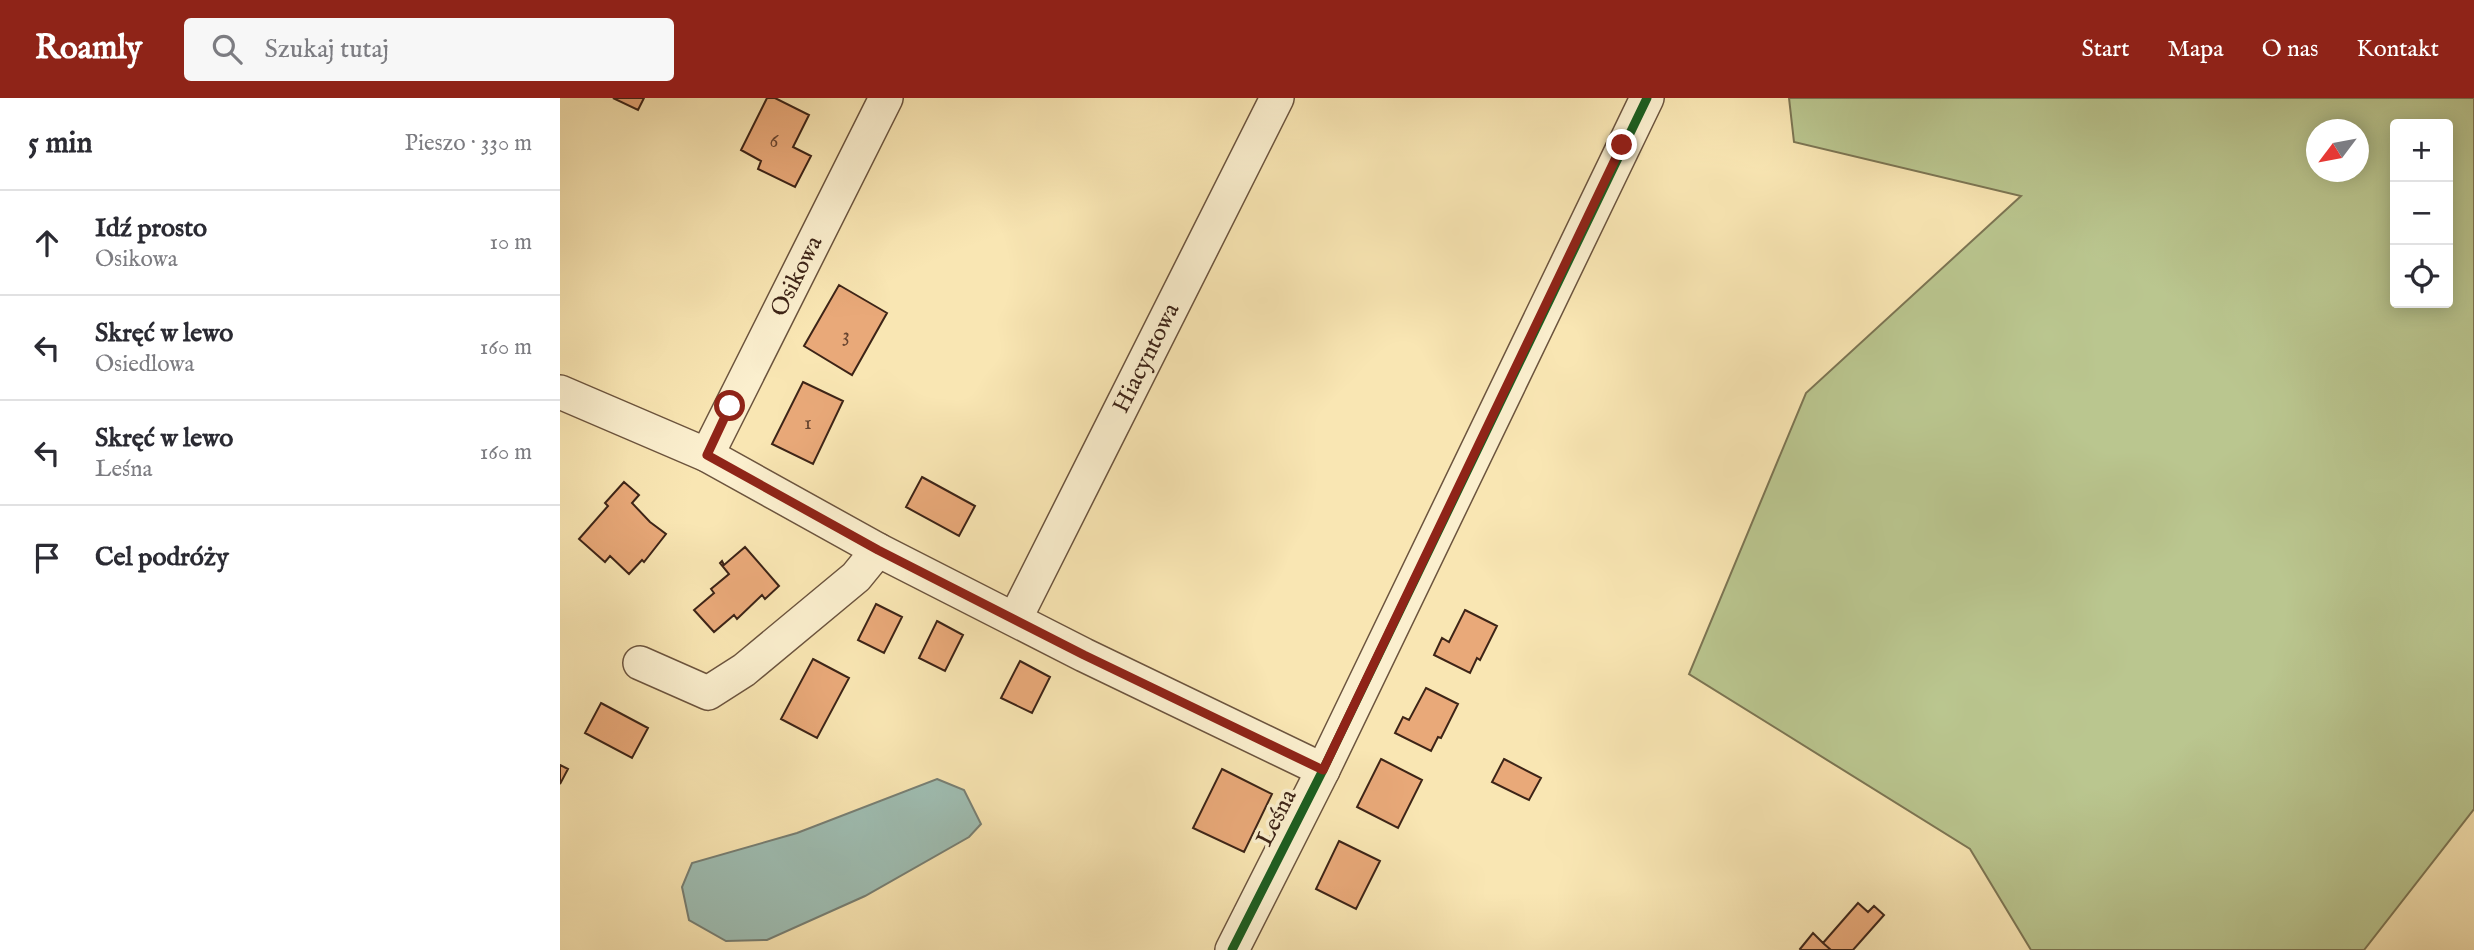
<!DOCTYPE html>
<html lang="pl">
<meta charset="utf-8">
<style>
:root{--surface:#fff;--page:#f7f7f7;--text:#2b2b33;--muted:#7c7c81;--line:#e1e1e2;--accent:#8f2418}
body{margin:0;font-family:"IM FELL English",serif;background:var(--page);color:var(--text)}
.controls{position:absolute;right:21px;top:21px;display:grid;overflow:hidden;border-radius:7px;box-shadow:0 4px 18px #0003}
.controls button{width:63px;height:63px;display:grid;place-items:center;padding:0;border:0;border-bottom:2px solid var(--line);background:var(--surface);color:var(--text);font:35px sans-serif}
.compass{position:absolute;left:1746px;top:21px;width:63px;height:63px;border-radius:50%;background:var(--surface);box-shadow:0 4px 18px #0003;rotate:238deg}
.stop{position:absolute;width:21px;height:21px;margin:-16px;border:5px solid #8f2418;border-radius:50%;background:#fff}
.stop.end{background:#8f2418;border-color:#fff;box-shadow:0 2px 7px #0008}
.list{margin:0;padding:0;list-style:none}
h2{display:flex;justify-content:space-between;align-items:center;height:91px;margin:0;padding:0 28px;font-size:30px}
h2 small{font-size:23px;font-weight:400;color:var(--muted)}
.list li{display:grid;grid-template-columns:46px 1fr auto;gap:21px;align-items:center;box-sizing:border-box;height:105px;padding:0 28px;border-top:2px solid var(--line)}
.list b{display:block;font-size:26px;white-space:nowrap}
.list p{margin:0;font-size:23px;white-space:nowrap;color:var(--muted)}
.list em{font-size:23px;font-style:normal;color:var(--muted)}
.icon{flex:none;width:38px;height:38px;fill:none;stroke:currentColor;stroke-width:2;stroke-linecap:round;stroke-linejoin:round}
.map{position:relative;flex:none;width:1914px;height:852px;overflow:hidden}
header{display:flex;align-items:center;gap:42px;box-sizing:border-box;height:98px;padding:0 35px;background:var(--accent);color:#fff}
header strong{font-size:33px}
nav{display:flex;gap:38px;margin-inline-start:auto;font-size:24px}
.search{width:490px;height:63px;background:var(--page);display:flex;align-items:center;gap:18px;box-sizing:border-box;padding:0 24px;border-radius:7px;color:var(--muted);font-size:26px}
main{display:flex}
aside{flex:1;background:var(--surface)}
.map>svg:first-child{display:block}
.green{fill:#bac68f;stroke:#7c7553;stroke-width:2;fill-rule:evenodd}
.water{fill:#9fbeb3;stroke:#788075;stroke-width:2}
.building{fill:#e9a979;stroke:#3d2417;stroke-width:2}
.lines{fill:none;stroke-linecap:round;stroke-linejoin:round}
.minor-casing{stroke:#6c543e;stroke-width:36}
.minor{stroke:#fbefce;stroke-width:33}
.cycleway-casing{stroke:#fbefce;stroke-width:13}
.cycleway{stroke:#1b5e20;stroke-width:9}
.route{stroke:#8f2418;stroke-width:9}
.labels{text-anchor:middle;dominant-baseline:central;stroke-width:7;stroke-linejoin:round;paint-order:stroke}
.number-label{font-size:21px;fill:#684530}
.street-label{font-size:24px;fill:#3d2417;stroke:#fbefce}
</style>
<header>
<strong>Roamly</strong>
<div class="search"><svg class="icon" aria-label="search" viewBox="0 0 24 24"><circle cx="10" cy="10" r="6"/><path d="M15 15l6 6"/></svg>Szukaj tutaj</div>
<nav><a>Start</a><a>Mapa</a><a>O nas</a><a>Kontakt</a></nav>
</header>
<main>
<aside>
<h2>5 min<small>Pieszo · 330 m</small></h2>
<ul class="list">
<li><svg class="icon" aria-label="ahead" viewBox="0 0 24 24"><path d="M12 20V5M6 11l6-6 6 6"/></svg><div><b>Idź prosto</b><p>Osikowa</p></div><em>10 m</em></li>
<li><svg class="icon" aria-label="left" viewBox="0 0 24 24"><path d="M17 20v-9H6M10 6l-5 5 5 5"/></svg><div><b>Skręć w lewo</b><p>Osiedlowa</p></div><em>160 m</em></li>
<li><svg class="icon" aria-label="left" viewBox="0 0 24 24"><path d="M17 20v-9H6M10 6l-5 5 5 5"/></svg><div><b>Skręć w lewo</b><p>Leśna</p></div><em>160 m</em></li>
<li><svg class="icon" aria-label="arrive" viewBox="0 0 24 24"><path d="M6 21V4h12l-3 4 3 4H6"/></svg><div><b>Cel podróży</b></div></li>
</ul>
</aside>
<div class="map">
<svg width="1914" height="852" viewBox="0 0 1914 852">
<rect width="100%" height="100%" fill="#f9e6b3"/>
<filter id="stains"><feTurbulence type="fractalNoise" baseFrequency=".00286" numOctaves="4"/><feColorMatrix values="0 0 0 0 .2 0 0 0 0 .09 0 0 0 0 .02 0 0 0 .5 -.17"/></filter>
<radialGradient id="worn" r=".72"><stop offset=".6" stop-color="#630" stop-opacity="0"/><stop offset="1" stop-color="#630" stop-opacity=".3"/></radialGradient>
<path class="green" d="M1229,0H1914V711L1804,852H1471L1410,751L1129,576L1246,295L1461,98L1234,44ZM1835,26H1888V205H1835ZM1756,32H1798V74H1756Z"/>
<path class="water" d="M377,681L404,692L421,726L409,739L305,798L207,842L166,843L129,822L122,789L132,765L237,735Z"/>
<path class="building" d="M53,0H84L78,12Z
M207,0H215L249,17L233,49L251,58L235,89L198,71L201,63L181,52Z
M279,187L327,215L292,277L244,248Z
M243,284L283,303L253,366L212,346Z
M362,379L415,408L399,438L346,409Z
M64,384L79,397L72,405L90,424L106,436L84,464L82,462L69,476L50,458L45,464L19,441L48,408L45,405Z
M185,449L219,488L205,501L202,497L177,521L174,517L154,534L134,512L154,495L151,491L169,476L160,465L162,463L164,467Z
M316,506L342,519L324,555L298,542Z
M905,512L937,528L920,562L917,560L910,575L874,557L882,540L889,544Z
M377,523L403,537L385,573L359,560Z
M253,561L289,580L257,640L221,621Z
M460,563L490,579L472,615L441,600Z
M866,590L898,606L881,640L878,639L871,653L835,635L843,619L849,622Z
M41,605L88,630L72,660L25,635Z
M821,661L862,682L838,730L797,709Z
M944,661L981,680L969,702L932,684Z
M0,667L8,671L0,686Z
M662,671L712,696L684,754L633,730Z
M779,743L820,763L796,811L756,791Z
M1298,805L1308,814L1314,808L1324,817L1293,852H1271L1263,845Z
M1253,835L1263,845L1271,852H1241L1240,851Z"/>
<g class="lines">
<defs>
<g id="minor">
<path d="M0,294L147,357L318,452L524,557L763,672"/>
<path id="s1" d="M147,357L326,0"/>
<path id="s2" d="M455,521L717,0"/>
<path d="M80,565L148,595L184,572L296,479L318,452"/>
<path d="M672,852L763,672L1087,0"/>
</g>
</defs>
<use href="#minor" class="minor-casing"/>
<use href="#minor" class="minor"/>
<defs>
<path id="cycleway" d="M672,852L763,672L1087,0"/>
</defs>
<use href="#cycleway" class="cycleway-casing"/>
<use href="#cycleway" class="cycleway"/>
</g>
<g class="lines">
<path class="route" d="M170,308L147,357L318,452L524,557L763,672L1062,47"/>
</g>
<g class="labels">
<g class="number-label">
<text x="214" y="43">6</text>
<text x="286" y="237">3</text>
<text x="248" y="325">1</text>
</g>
<g class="street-label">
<text stroke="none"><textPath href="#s1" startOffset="200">Osikowa</textPath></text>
<text stroke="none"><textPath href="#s2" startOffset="292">Hiacyntowa</textPath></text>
<text transform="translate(717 720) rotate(-63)">Leśna</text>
</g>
</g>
<rect width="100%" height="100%" filter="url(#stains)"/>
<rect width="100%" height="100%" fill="url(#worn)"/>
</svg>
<div class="controls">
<button>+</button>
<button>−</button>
<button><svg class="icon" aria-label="locate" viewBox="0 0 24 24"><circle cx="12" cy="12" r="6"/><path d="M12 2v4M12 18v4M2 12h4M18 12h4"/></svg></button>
</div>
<svg class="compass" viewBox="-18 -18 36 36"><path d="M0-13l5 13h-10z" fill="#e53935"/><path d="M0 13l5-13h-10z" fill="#7c7c81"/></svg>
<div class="stop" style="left:170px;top:308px"></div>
<div class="stop end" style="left:1062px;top:47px"></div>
</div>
</main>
